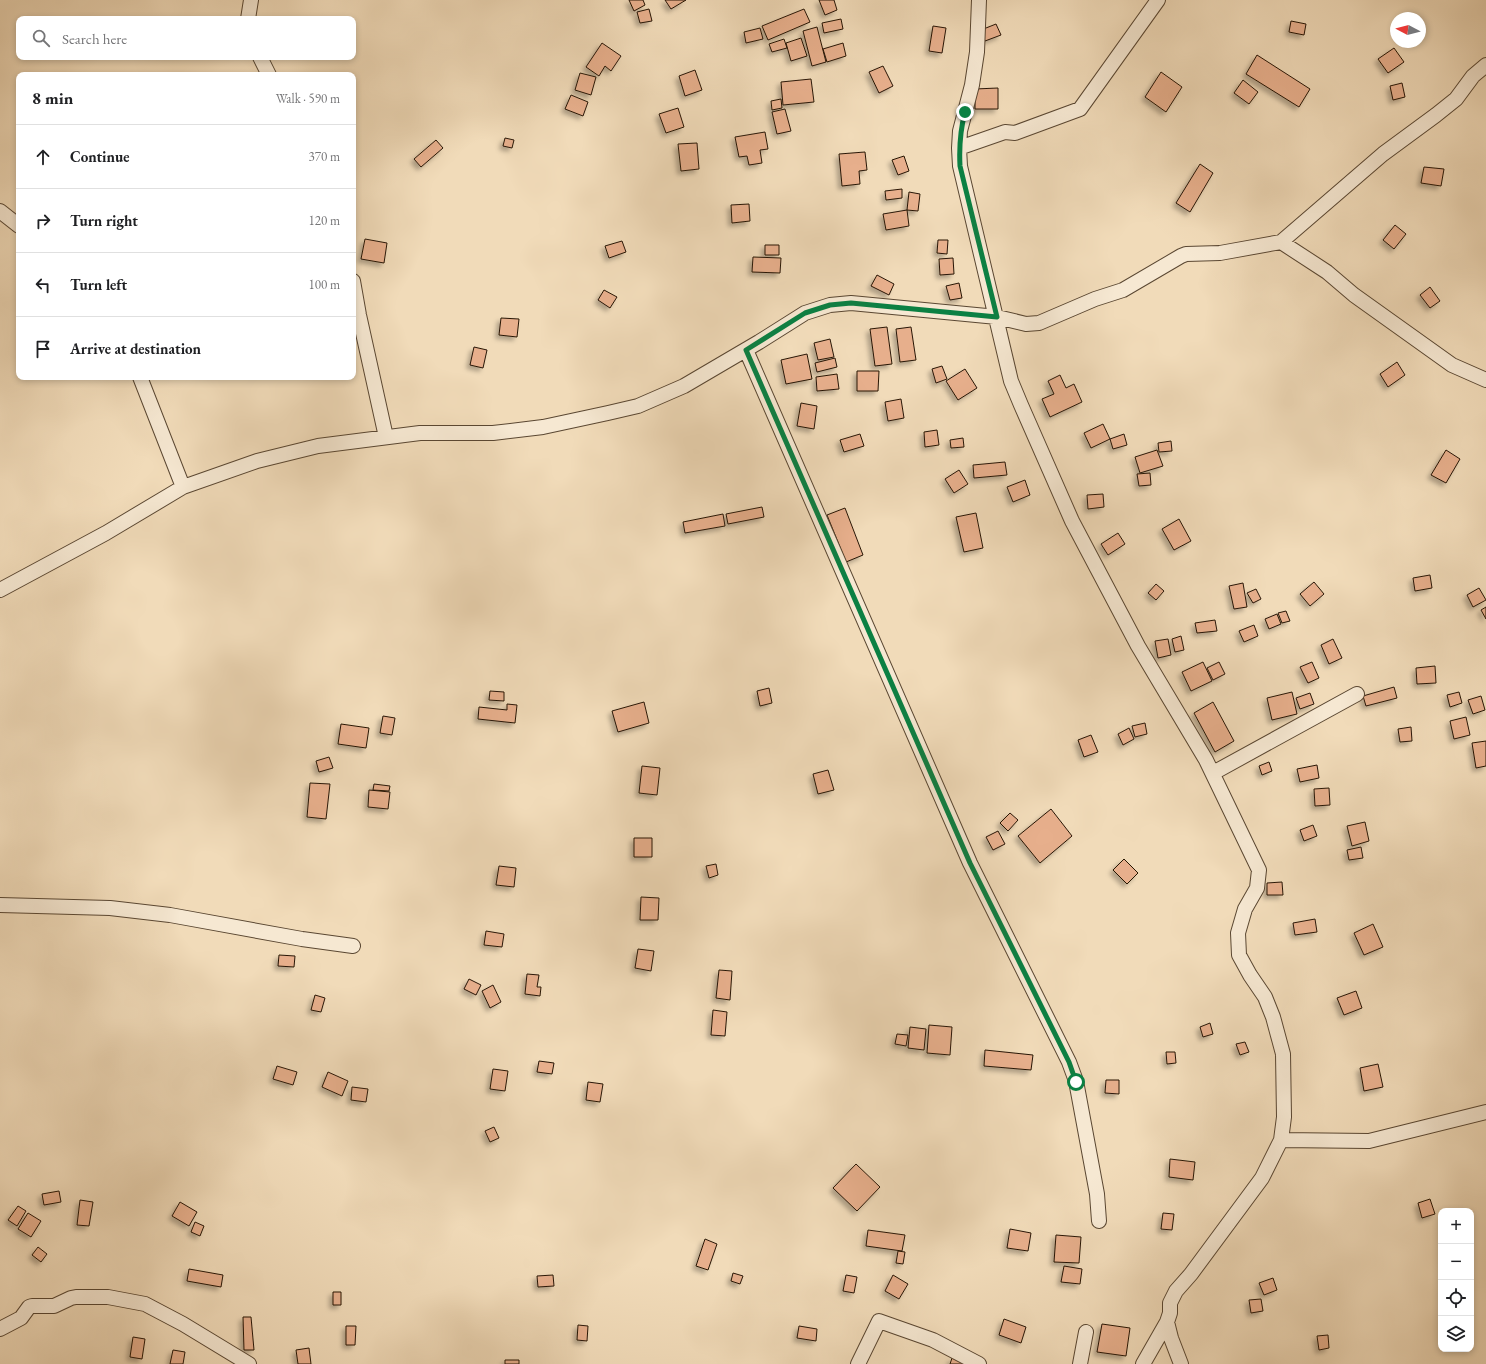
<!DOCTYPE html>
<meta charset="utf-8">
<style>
:root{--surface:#fff;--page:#f2f2f2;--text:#202124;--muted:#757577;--line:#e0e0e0}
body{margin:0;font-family:"EB Garamond",serif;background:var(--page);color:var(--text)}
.controls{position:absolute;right:12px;bottom:12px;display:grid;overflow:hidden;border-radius:8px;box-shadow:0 2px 6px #0003}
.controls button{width:36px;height:36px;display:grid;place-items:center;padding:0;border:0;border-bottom:1px solid var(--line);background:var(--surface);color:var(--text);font:20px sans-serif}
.compass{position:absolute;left:1390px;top:12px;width:36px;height:36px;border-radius:50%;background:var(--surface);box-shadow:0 2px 6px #0003;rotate:277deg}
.stop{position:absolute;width:12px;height:12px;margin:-9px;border:3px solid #0b8043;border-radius:50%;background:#fff}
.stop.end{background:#0b8043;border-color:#fff;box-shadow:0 1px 4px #0008}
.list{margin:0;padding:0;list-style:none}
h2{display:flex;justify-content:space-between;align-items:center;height:52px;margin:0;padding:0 16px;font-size:17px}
h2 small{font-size:13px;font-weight:400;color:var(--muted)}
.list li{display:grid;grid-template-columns:26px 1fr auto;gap:12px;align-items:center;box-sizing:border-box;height:64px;padding:0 16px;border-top:1px solid var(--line)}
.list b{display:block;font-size:15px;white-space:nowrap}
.list em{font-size:13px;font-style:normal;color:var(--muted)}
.icon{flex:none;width:22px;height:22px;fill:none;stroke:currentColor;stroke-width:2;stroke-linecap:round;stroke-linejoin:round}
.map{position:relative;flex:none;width:1486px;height:1364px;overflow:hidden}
.search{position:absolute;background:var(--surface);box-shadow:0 2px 6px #0003;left:16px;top:16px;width:340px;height:44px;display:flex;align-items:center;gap:10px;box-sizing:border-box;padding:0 14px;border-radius:8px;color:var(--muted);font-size:15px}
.panel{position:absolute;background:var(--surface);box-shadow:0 2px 6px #0003;left:16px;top:72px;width:340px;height:308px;border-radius:8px}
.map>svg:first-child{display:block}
.building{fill:#e7af8c;stroke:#281605;filter:url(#shadow)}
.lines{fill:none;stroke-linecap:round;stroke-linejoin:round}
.minor-casing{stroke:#5a4732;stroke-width:16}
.minor{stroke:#f6e8d2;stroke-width:14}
.route{stroke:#0b8043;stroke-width:5}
</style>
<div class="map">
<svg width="1486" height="1364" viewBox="0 0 1486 1364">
<defs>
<filter id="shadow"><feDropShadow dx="-3.5" dy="3.5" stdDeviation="2" flood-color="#0004"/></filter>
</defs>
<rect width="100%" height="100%" fill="#f1dbb9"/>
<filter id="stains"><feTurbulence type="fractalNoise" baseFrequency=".005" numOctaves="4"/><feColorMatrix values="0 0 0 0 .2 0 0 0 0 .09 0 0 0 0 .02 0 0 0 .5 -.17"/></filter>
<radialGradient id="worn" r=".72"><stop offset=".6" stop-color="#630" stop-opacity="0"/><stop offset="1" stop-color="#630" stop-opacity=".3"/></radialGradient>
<path class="building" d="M629,0H643L645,5L634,11Z
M665,0H686L671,9Z
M819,0H834L837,10L825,15Z
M649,9L652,21L640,23L637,12Z
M804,9L810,22L768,40L762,26Z
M841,19L843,29L824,33L822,23Z
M1291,21L1306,24L1304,35L1289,32Z
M996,24L1001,35L985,41L981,30Z
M933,26L946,28L942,53L929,51Z
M817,27L826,62L812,66L803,31Z
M760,28L763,39L746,43L744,32Z
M801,38L807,56L791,61L786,43Z
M784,39L787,48L772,52L769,44Z
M602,43L621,56L611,71L605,66L599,76L586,67Z
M843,43L846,56L827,62L823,49Z
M1394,48L1404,62L1388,73L1378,59Z
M1257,55L1310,89L1299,107L1246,74Z
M883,66L893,86L879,93L869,72Z
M695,70L702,90L685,96L679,76Z
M1161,72L1182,87L1166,112L1145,97Z
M580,73L596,77L591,95L575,90Z
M811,79L814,102L783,105L781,82Z
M1243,80L1258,92L1249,104L1234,93Z
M1402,83L1405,97L1393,100L1390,86Z
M998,88V109H975V89Z
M571,95L588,102L583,116L565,109Z
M781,99L782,108L772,110L771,101Z
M678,108L684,127L666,133L659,114Z
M785,109L791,131L777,134L772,112Z
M765,132L768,149L760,150L762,163L749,165L747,156L739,157L735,137Z
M505,138L514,140L512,148L503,146Z
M436,140L443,148L421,167L414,159Z
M697,143L699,169L681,171L678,144Z
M865,152L867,170L859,171L860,184L842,186L839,154Z
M904,156L909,171L898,175L892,160Z
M1200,164L1213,173L1190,212L1176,203Z
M1424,167L1444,169L1441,186L1421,183Z
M902,189V198L886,200L885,191Z
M909,192L920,194L918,211L907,210Z
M749,204L750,221L732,223L731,205Z
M907,210L909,226L886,230L883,214Z
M1395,225L1406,234L1394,249L1383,240Z
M365,239L387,243L384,263L361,259Z
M938,240H948L947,254L937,253Z
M622,241L626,252L609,258L605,246Z
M765,245H779V255H765Z
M753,257L781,258L780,273L752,272Z
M953,258L954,274L940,275L939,259Z
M877,275L894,284L889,295L871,286Z
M959,283L962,298L950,300L946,286Z
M1430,287L1440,301L1430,308L1420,295Z
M604,290L617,297L610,308L598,300Z
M501,318L519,319L517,337L499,335Z
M887,327L892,364L875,366L870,329Z
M911,327L916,360L900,362L896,329Z
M830,339L834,357L818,360L814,343Z
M474,347L487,350L483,368L470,365Z
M807,354L812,379L786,384L781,360Z
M835,358L837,367L817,372L815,363Z
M1397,362L1405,375L1388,387L1380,374Z
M942,366L947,379L936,383L932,369Z
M965,369L977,388L958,400L946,381Z
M857,371H879L878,391H857Z
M837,374L839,389L817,391L816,377Z
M1060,375L1066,388L1074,384L1082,402L1050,417L1042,399L1054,394L1048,381Z
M901,399L904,418L888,421L885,402Z
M801,403L817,406L814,429L797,426Z
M1103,424L1110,439L1091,448L1084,433Z
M937,430L939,445L925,447L924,432Z
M860,434L864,446L844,452L840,440Z
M1124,434L1127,445L1113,449L1110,439Z
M963,438L964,447L951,448L950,440Z
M1171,441L1172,451L1159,452L1158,443Z
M1157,450L1163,466L1140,473L1135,457Z
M1446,450L1460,459L1446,483L1431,475Z
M1005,462L1007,475L974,478L973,465Z
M959,470L968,484L954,493L945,479Z
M1150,473L1151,485L1139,486L1137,474Z
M1025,480L1030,495L1013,502L1007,487Z
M1103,494L1104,507L1088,509L1087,495Z
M762,507L764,517L728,524L726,514Z
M845,508L863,555L846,562L827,515Z
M976,513L983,548L964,552L956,517Z
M723,514L725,526L685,533L683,522Z
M1179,519L1191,541L1174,550L1162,529Z
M1118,533L1125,544L1108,555L1101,544Z
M1430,575L1432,588L1415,591L1413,578Z
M1314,582L1324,594L1310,606L1300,594Z
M1243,583L1247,607L1234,609L1229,586Z
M1156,584L1164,591L1156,600L1148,593Z
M1479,588L1486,600L1473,607L1467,595Z
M1256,589L1261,599L1253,603L1247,593Z
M1486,607V619L1481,610Z
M1286,611L1290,621L1282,623L1278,613Z
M1277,614L1281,624L1269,629L1265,619Z
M1215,620L1217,631L1197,633L1195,623Z
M1254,625L1258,636L1244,642L1239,631Z
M1181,636L1184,650L1175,652L1172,639Z
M1168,639L1171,655L1158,658L1155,641Z
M1333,639L1342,658L1329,664L1321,645Z
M1203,662L1212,681L1191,691L1182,672Z
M1219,662L1225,674L1213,680L1207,668Z
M1312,662L1319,678L1308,683L1300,667Z
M1435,666L1436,683L1417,684L1416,668Z
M1394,687L1397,698L1366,706L1363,696Z
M769,688L772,703L760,706L757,691Z
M490,691L504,692V701L489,700Z
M1292,692L1297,714L1272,720L1267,698Z
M1459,692L1462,703L1450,707L1447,695Z
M1310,693L1314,704L1300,709L1296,698Z
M1481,696L1485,710L1473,714L1468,700Z
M644,702L649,723L618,732L612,711Z
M1213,702L1234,741L1215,752L1194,713Z
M507,704L517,705L515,723L478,719L479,707L507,710Z
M383,716L395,718L392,735L380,733Z
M1466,717L1470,735L1454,739L1450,721Z
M1145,723L1147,734L1135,737L1132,726Z
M341,724L369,728L366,748L338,744Z
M1411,727L1412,741L1400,742L1398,729Z
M1129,728L1134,739L1123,745L1118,734Z
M1091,735L1098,752L1084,757L1078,740Z
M1486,741V766L1476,768L1472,743Z
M329,757L333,768L319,772L316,761Z
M1269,762L1272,771L1262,775L1259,766Z
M1317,765L1319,778L1300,782L1297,769Z
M642,766L660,768L657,795L639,793Z
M828,770L834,790L818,794L813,774Z
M310,783L330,784L326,819L307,817Z
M374,784L390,786L389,791L373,790Z
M1329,788L1330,805L1315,806L1314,789Z
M369,790L390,792L388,809L368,807Z
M1051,809L1072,836L1040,863L1018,836Z
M1010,813L1018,820L1008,831L1000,823Z
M1365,822L1369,841L1352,846L1347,826Z
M1313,825L1317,836L1304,841L1300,830Z
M998,831L1005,844L993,850L986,837Z
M634,838H652V857H634Z
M1361,847L1363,858L1349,860L1347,850Z
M1124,859L1138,873L1127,884L1113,870Z
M716,864L718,875L709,878L706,866Z
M499,866L516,868L514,887L496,885Z
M1282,882L1283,895H1267V883Z
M641,897L659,898L658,920H640Z
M1315,919L1317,932L1295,935L1293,923Z
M1373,924L1383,947L1364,955L1354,933Z
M486,931L504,934L502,947L484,945Z
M638,949L654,951L651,971L635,968Z
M279,955L295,956L294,967L278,966Z
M719,970L732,971L730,1000L716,998Z
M527,974L539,975L537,987H541L540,996L525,994Z
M469,979L481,985L476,995L464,989Z
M493,985L501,1002L490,1008L482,991Z
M1356,991L1362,1008L1344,1015L1337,998Z
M315,995L325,998L321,1012L311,1010Z
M713,1010L727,1012L725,1036L711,1035Z
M1210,1023L1213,1034L1203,1037L1200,1027Z
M929,1025L952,1027L950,1055L927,1053Z
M910,1027L926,1029L924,1050L908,1048Z
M897,1034L908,1035L906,1046L895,1044Z
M1245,1042L1249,1052L1240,1055L1236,1044Z
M985,1050L1033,1055L1031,1070L984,1066Z
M1166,1052H1175L1176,1063L1167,1064Z
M539,1061L554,1063L552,1074L537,1072Z
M1378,1064L1383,1087L1364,1091L1360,1068Z
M277,1066L297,1072L293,1085L273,1079Z
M493,1069L508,1071L505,1091L490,1089Z
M328,1072L348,1081L342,1096L322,1087Z
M1106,1080H1119V1094L1105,1093Z
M588,1082L603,1084L600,1102L586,1100Z
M352,1087L368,1089L366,1102L351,1100Z
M494,1127L499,1138L490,1142L485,1131Z
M1170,1159L1195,1162L1193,1180L1169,1177Z
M856,1164L880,1187L857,1211L833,1188Z
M59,1191L61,1202L44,1205L42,1194Z
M1430,1199L1435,1214L1422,1218L1418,1203Z
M80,1200L93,1202L89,1226L77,1225Z
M180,1202L197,1212L189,1226L172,1216Z
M18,1206L26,1211L17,1226L8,1220Z
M28,1213L41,1221L31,1237L18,1229Z
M1163,1213L1174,1214L1172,1230L1161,1229Z
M195,1222L204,1226L200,1236L191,1232Z
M1010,1229L1031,1233L1028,1251L1007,1248Z
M868,1230L905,1235L902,1251L866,1246Z
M1056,1235L1081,1237L1079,1263L1054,1262Z
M705,1239L717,1244L708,1270L696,1266Z
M38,1247L47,1254L41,1262L32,1255Z
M898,1251L905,1252L903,1264L896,1263Z
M1064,1266L1082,1269L1080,1284L1061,1282Z
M189,1269L223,1275L221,1287L187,1281Z
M733,1273L743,1276L740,1284L731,1281Z
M553,1275L554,1286L538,1287L537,1276Z
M846,1275L857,1277L854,1293L843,1291Z
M893,1275L908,1284L899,1299L885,1291Z
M1273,1278L1277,1290L1264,1295L1259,1283Z
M333,1292H341V1305H333Z
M1261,1299L1263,1311L1251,1313L1249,1300Z
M243,1317H251L254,1350H244Z
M1004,1319L1026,1327L1021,1343L999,1335Z
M1102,1324L1130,1328L1126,1356L1097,1352Z
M578,1325L588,1326L587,1341L577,1340Z
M346,1326H356L355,1345H346Z
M799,1326L817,1329L816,1341L797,1338Z
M1328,1335L1329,1348L1319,1350L1317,1336Z
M133,1337L145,1339L142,1359L130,1357Z
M309,1348L311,1364H298L296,1350Z
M173,1350L185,1352L183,1364H170Z
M952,1358L965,1364H950Z
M505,1360H519V1364H505Z"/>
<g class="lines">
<defs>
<path id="minor" d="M979,0L977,52L972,85L960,131L959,148L960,166L1011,381L1021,405L1072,521L1138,646L1206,760L1259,870L1257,888L1245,909L1238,933L1239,955L1250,975L1265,997L1273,1017L1283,1054L1284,1117L1281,1140L1262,1178L1191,1274L1176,1291L1170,1303V1313L1167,1322L1143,1364
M248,19L251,0
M260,57L269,75
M959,148L1005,132L1015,133L1080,109L1158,0
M0,211L19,226
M1281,242L1327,272L1354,295L1452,365L1486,380
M353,281L359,315L386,437
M746,350L970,863L1069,1062L1076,1081L1097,1194L1099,1221
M140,377L183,487
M0,590L106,533L183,487L257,461L318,446L420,433H493L543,427L608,413L638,406L684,386L759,342L805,313L830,305L851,303L997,317L1026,324L1039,323L1095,299L1123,290L1181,256L1186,254L1220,253L1281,242L1383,154L1436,115L1456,99L1473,76L1486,65
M1213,773L1357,694
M0,905L110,908L170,915L302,939L353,946
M1281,1140L1369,1141L1486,1112
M1167,1322L1171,1338L1181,1364
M0,1329L21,1318L29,1307L32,1306H54L71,1298L76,1297H108L145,1304L183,1324L249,1364
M858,1364L879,1321L933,1340L979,1364
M1080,1364L1086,1332"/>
</defs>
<use href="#minor" class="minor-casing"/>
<use href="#minor" class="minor"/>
</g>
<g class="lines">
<path class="route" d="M965,112C960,131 959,147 960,166L997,317L851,303L830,305L805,313L746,350L970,863L1069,1062L1076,1082"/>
</g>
<rect width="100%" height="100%" filter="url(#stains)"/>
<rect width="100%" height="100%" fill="url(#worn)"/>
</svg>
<div class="controls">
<button>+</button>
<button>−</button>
<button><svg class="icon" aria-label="locate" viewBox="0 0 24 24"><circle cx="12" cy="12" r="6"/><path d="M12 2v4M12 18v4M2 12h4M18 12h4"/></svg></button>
<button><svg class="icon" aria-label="layers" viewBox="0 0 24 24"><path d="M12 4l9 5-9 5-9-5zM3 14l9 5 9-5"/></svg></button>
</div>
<svg class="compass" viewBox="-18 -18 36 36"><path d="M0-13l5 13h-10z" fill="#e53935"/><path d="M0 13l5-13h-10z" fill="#757577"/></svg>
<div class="stop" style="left:1076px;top:1082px"></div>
<div class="stop end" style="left:965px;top:112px"></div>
<div class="search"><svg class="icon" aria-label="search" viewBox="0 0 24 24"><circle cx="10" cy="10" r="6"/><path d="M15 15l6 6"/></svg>Search here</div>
<section class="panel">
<h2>8 min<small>Walk · 590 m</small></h2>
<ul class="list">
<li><svg class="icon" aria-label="ahead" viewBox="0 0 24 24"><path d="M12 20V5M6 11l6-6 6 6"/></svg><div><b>Continue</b></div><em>370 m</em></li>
<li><svg class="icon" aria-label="right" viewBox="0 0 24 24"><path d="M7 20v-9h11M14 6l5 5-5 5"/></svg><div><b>Turn right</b></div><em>120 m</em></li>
<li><svg class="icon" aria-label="left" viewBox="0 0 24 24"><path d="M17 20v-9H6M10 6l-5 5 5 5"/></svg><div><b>Turn left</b></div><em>100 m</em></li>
<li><svg class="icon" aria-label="arrive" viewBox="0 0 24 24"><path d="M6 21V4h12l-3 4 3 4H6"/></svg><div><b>Arrive at destination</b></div></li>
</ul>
</section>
</div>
